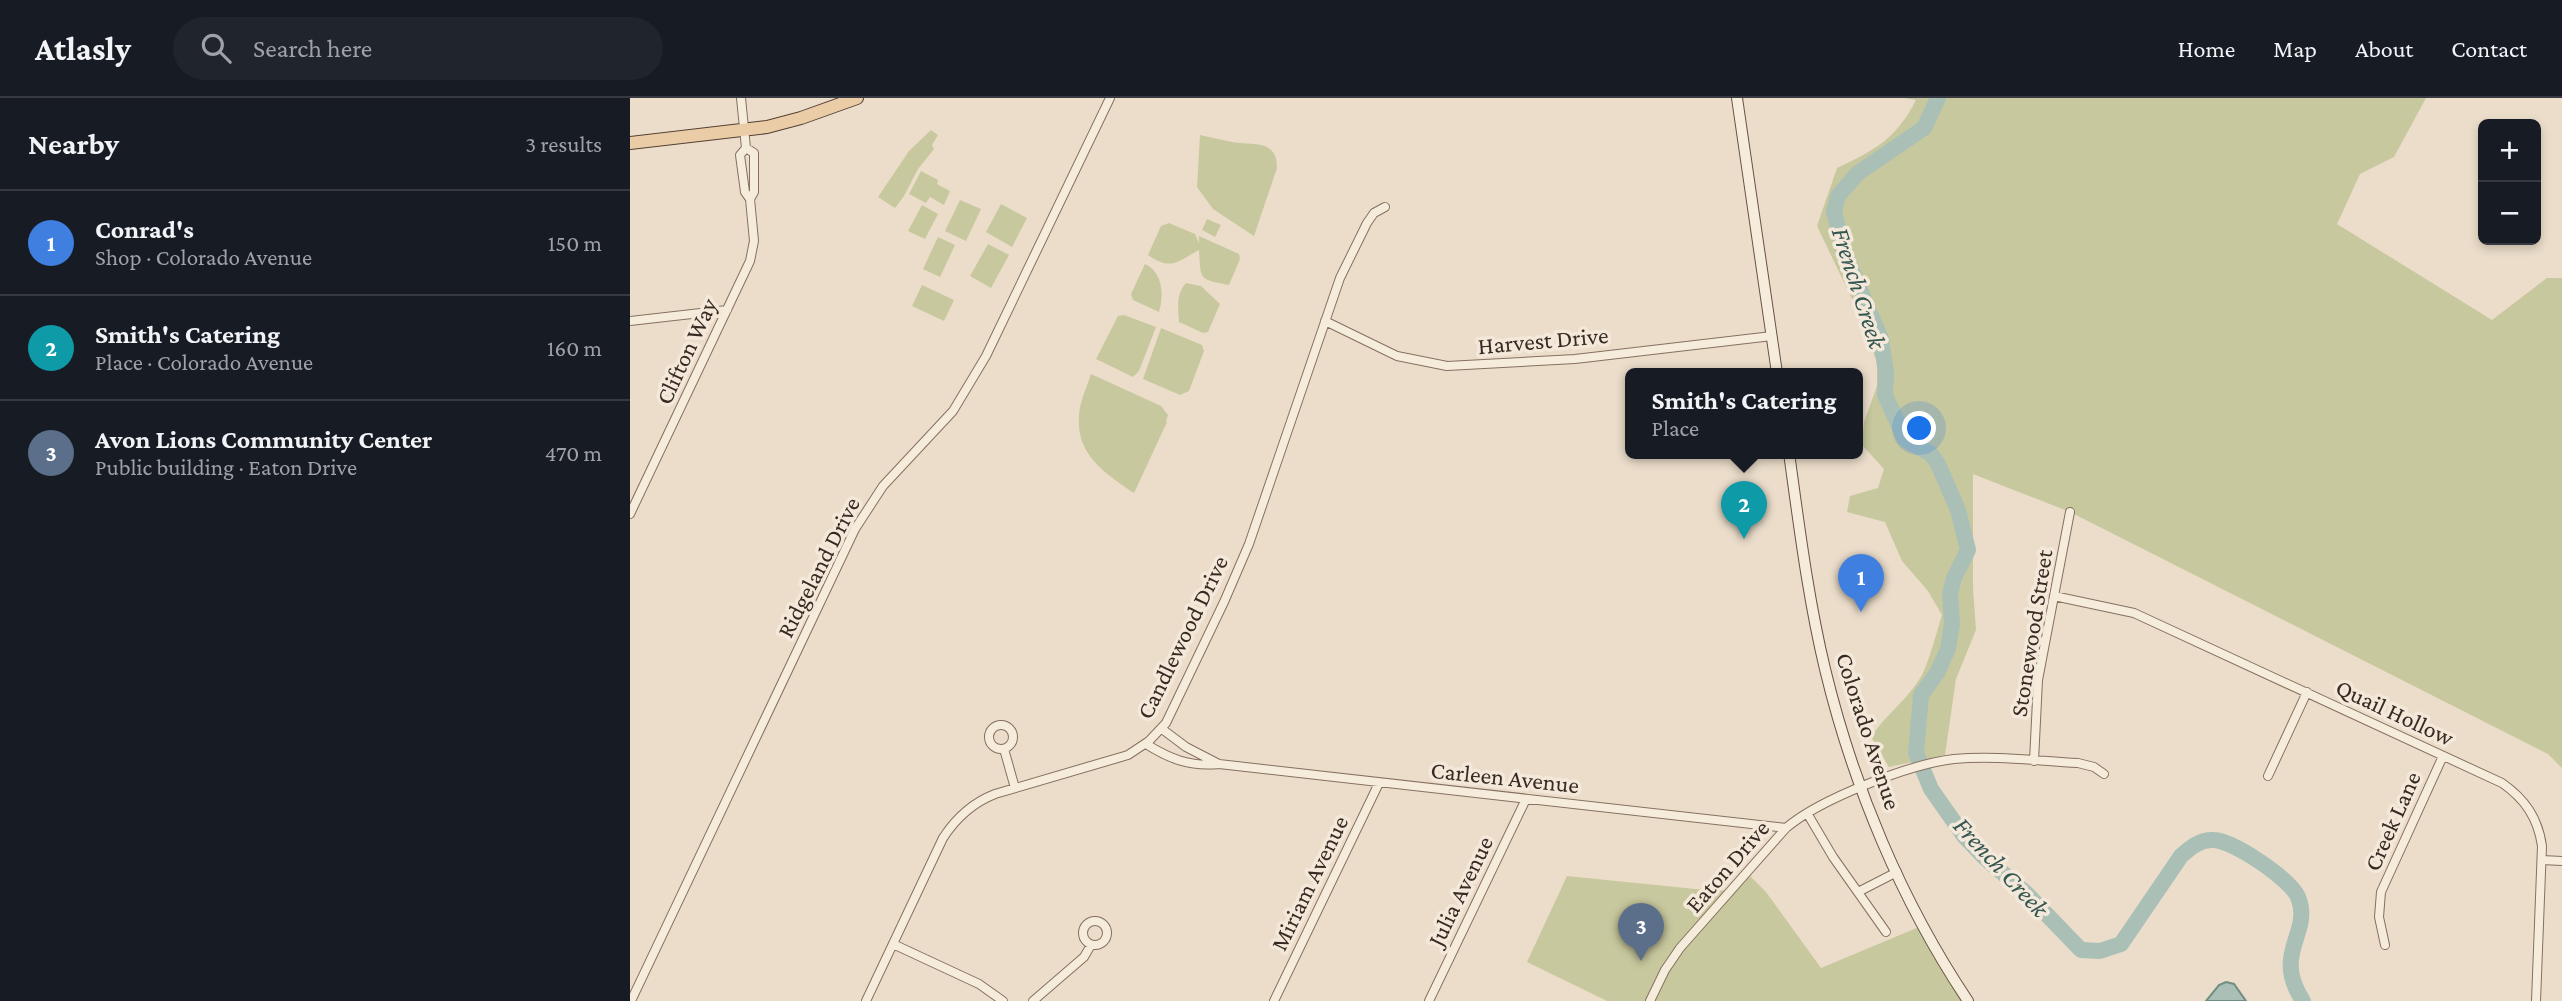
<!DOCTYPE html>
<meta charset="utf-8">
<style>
:root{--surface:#171b24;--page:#20242c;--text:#f1f3f6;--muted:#9ea1a6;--line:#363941;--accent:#8c9099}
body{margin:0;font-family:"Crimson Pro",serif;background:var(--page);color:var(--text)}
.controls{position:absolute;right:21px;top:21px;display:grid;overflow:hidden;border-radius:10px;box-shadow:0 4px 10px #0003}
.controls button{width:63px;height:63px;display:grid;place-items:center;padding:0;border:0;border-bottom:2px solid var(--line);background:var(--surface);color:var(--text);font:35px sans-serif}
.you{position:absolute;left:1290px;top:331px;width:24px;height:24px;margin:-18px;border:5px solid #fff;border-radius:50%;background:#1a73e8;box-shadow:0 0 0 10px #1a73e833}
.badge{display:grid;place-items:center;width:46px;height:46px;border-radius:50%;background:var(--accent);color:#fff;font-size:23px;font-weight:700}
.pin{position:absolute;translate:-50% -58px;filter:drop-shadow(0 2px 4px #0008)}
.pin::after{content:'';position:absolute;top:37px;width:24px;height:21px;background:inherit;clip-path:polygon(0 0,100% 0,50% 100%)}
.popup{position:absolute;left:995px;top:270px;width:238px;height:91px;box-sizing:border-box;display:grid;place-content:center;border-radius:10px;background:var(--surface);filter:drop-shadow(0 2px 5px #0005);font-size:23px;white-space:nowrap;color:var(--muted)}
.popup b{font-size:26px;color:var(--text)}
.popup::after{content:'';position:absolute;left:50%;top:100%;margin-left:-14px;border:14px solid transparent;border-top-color:var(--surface)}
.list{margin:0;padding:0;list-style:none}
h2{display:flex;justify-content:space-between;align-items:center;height:91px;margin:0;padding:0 28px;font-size:30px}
h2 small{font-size:23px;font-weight:400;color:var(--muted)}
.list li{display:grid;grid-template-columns:46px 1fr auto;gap:21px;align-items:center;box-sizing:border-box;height:105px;padding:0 28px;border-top:2px solid var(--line)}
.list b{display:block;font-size:26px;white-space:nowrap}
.list p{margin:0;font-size:23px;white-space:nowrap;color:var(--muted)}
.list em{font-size:23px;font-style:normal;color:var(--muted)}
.icon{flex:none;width:38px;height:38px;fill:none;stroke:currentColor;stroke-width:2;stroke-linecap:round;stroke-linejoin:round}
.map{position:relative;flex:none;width:1932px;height:903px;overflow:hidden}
header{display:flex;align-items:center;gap:42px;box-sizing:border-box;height:98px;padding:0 35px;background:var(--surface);border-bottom:2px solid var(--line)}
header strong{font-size:33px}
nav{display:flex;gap:38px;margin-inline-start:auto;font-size:24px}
.search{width:490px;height:63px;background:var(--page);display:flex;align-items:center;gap:18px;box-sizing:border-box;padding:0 24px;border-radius:38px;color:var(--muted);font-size:26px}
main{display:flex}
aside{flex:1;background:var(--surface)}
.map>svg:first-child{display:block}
.green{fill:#c8c89e}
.water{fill:#aac0b7;stroke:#718e83;stroke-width:2}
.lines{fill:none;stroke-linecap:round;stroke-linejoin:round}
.river{stroke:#aac0b7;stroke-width:16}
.minor-casing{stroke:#867060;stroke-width:10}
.secondary-casing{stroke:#685143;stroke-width:12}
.primary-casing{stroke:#543f33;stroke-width:14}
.minor{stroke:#f6ecdc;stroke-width:8}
.secondary{stroke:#f6ecdc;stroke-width:10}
.primary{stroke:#eacda6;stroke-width:12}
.labels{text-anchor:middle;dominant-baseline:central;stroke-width:7;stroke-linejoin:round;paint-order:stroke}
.street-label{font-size:24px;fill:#382a22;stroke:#f3e8d9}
.water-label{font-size:26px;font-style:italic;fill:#335650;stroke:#f3e8d9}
</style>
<header>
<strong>Atlasly</strong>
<div class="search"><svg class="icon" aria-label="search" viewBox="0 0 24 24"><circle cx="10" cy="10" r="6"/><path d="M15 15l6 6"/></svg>Search here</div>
<nav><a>Home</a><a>Map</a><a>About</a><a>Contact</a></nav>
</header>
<main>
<aside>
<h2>Nearby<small>3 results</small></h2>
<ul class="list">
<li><span class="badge" style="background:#3f7fe0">1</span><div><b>Conrad's</b><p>Shop · Colorado Avenue</p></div><em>150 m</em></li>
<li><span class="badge" style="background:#0f9aa8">2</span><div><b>Smith's Catering</b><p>Place · Colorado Avenue</p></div><em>160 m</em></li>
<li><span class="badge" style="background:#5c6f8a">3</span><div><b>Avon Lions Community Center</b><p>Public building · Eaton Drive</p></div><em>470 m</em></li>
</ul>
</aside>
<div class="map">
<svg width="1932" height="903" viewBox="0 0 1932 903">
<rect width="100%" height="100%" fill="#ebddca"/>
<path class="green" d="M1274,0H1796L1764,59L1730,76L1707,126L1862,222L1917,180H1932V670L1918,656L1440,414L1343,376V490L1346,532L1326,581L1315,657L1259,669L1241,639C1256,616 1280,600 1293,575C1301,557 1306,536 1312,517L1298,493L1272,463L1255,424L1217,414L1220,398L1248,390L1254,371L1232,347L1234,324L1247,288V264L1222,201L1187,128L1207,70C1245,52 1266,41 1286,2Z
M301,32L308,37L302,47L304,51L288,71L274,98L265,110L248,99L279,53Z
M570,37C580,39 591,42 602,44C622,48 647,40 647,70L624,138L583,111L567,89Z
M291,73L308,82L307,86L320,93L314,107L300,99L296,105L279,96Z
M330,102L351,111L336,143L315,133Z
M371,106L397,120L382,149L356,134Z
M292,107L308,116L295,141L278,133Z
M577,121L591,127L585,139L572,132Z
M539,125L565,136L569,145V138L609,156L610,161L599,187C568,181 571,182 569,152C547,164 541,173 518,157L531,128Z
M308,139L325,147L310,179L293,171Z
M358,146L379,157L361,190L340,178Z
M515,166C533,174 534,197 529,214L503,202L501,196Z
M556,185L571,188L590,206L578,234L573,235L549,224C548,210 546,196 556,185Z
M292,187L324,202L314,223L282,208Z
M494,217L526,229L509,273L503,279L466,261L488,218Z
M531,230L572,247L574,253L559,293L550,297L513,281Z
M461,276L531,308L538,317L536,323L537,324L504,395C476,376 446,357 449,319C449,305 457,289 461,276Z
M937,778L1085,793L1108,791L1120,778L1136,794L1191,870L1289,829L1332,903H977L897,864Z"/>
<path class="water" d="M1596,884L1604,886L1616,903H1576L1589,887Z"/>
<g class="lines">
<path class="river" d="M1308,0L1294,30L1228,75L1208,98L1204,113L1214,154L1251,241L1256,275L1255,297L1275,341L1301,356L1308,366L1328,412L1338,452L1324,480L1320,496L1322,526L1318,551L1307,575L1291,597L1286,655L1301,691L1334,738L1354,759L1396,795L1451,852L1470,853L1491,846L1551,758C1561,749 1571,741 1584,742C1604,743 1660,781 1668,799C1683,836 1641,854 1673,903"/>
<defs>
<path id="minor" d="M111,0L116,50
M0,223L97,212
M695,223L767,258L817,268L945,261L1142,238
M0,416L120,163L124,143L120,101L124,94V55L116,50L110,57L115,94L120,101
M1424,498L1504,515L1872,685C1895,701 1908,720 1912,748L1906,903
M359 639a12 12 0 1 1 24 0a12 12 0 1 1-24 0Z
M532,631L556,649L587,665
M516,646C540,661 560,669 589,666L1156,730
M374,651L385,690
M1404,663L1408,582L1440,414
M1638,678L1677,594
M1177,715L1203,759L1256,834
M1912,762L1932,763
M1228,794L1267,774
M453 835a12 12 0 1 1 24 0a12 12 0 1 1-24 0Z
M263,846L349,886L373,903
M1755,847L1749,819L1751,794L1813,658
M1,903L225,431L253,388L323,313L356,258L480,0
M236,903L313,740C326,720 342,705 365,696L498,657L519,643L536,625L594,504L619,446L710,180L737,125L744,115L755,109
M403,903L454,859L461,847
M644,903L749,685
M799,903L896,701
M1020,903L1035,872L1050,850L1156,730C1190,701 1280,666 1324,661C1364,657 1408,663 1448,665L1464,669L1474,676"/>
<path id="secondary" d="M1107,0L1147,275
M1159,355C1169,427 1178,500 1195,571C1223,687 1271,803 1338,903"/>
<path id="primary" d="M0,45L137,29L171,20L227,0"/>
</defs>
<use href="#minor" class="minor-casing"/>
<use href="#secondary" class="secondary-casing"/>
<use href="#primary" class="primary-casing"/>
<use href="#minor" class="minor"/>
<use href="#secondary" class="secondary"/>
<use href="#primary" class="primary"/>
</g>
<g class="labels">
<g class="street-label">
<text transform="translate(913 242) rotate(-5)">Harvest Drive</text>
<text transform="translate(56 253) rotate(-65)">Clifton Way</text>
<text transform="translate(188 469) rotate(-63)">Ridgeland Drive</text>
<text transform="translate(1401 535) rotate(-81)">Stonewood Street</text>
<text transform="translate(552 539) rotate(-64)">Candlewood Drive</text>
<text transform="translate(1765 614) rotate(25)">Quail Hollow</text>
<text transform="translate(1239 633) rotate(72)">Colorado Avenue</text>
<text transform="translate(875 679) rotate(6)">Carleen Avenue</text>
<text transform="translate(1762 723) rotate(-66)">Creek Lane</text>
<text transform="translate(1097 768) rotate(-49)">Eaton Drive</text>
<text transform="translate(679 785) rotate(-64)">Miriam Avenue</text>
<text transform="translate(830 793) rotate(-64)">Julia Avenue</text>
</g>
<g class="water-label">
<text transform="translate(1229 190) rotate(72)">French Creek</text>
<text transform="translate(1371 769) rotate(47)">French Creek</text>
</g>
</g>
</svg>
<div class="controls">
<button>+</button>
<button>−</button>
</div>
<div class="you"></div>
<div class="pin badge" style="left:1231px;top:514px;background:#3f7fe0">1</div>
<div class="pin badge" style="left:1114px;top:441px;background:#0f9aa8">2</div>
<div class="popup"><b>Smith's Catering</b>Place</div>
<div class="pin badge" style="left:1011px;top:863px;background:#5c6f8a">3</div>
</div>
</main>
